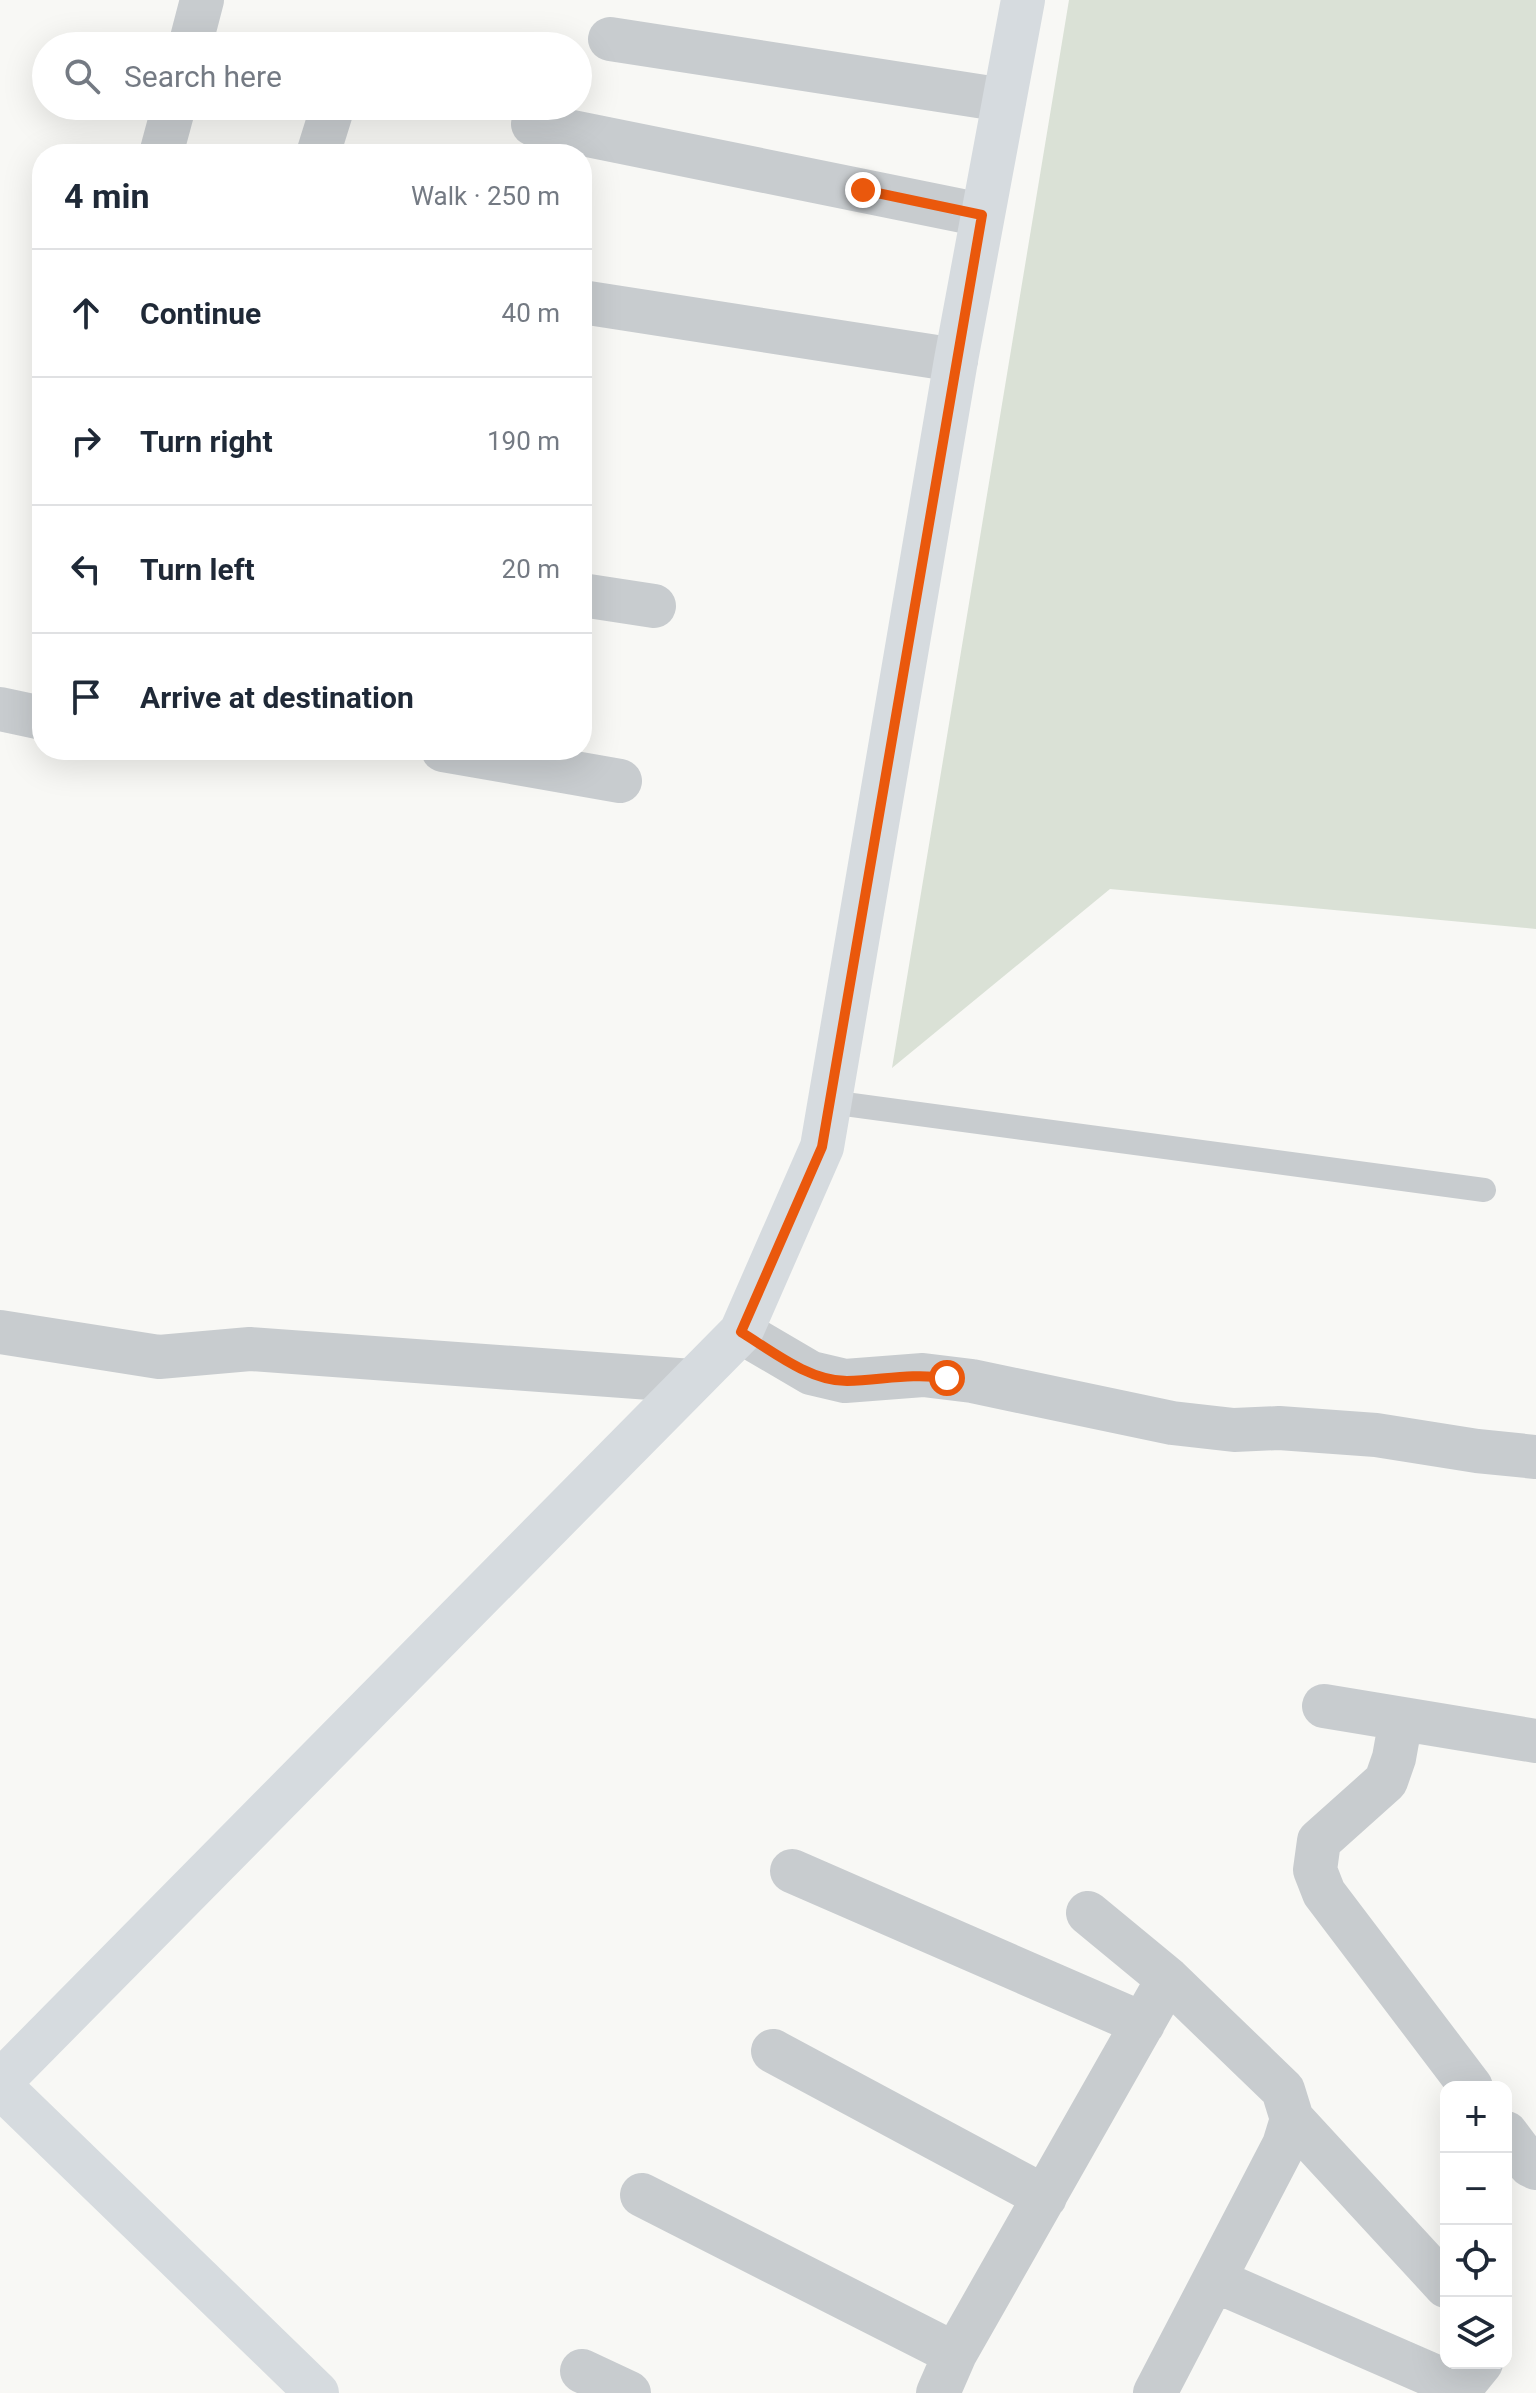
<!DOCTYPE html>
<meta charset="utf-8">
<style>
:root{--surface:#fff;--page:#f6f6f7;--text:#1f2937;--muted:#747a83;--line:#e0e1e3}
body{margin:0;font-family:Roboto,sans-serif;background:var(--page);color:var(--text)}
.controls{position:absolute;right:24px;bottom:24px;display:grid;overflow:hidden;border-radius:16px;box-shadow:0 8px 32px #0002}
.controls button{width:72px;height:72px;display:grid;place-items:center;padding:0;border:0;border-bottom:2px solid var(--line);background:var(--surface);color:var(--text);font:40px sans-serif}
.stop{position:absolute;width:24px;height:24px;margin:-18px;border:6px solid #ea580c;border-radius:50%;background:#fff}
.stop.end{background:#ea580c;border-color:#fff;box-shadow:0 2px 8px #0008}
.list{margin:0;padding:0;list-style:none}
h2{display:flex;justify-content:space-between;align-items:center;height:104px;margin:0;padding:0 32px;font-size:34px}
h2 small{font-size:26px;font-weight:400;color:var(--muted)}
.list li{display:grid;grid-template-columns:52px 1fr auto;gap:24px;align-items:center;box-sizing:border-box;height:128px;padding:0 32px;border-top:2px solid var(--line)}
.list b{display:block;font-size:30px;white-space:nowrap}
.list em{font-size:26px;font-style:normal;color:var(--muted)}
.icon{flex:none;width:44px;height:44px;fill:none;stroke:currentColor;stroke-width:2;stroke-linecap:round;stroke-linejoin:round}
.map{position:relative;flex:none;width:1536px;height:2393px;overflow:hidden}
.search{position:absolute;background:var(--surface);box-shadow:0 8px 32px #0002;left:32px;top:32px;width:560px;height:88px;display:flex;align-items:center;gap:20px;box-sizing:border-box;padding:0 28px;border-radius:44px;color:var(--muted);font-size:30px}
.panel{position:absolute;background:var(--surface);box-shadow:0 8px 32px #0002;left:32px;top:144px;width:560px;height:616px;border-radius:32px}
.map>svg:first-child{display:block}
.green{fill:#dae1d6}
.lines{fill:none;stroke-linecap:round;stroke-linejoin:round}
.service{stroke:#c8cccf;stroke-width:24}
.minor{stroke:#c8cccf;stroke-width:44}
.secondary{stroke:#d6dbdf;stroke-width:44}
.route{stroke:#ea580c;stroke-width:10}
</style>
<div class="map">
<svg width="1536" height="2393" viewBox="0 0 1536 2393">
<rect width="100%" height="100%" fill="#f8f8f5"/>
<path class="green" d="M1069,0H1536V929L1110,889L892,1068Z"/>
<g class="lines">
<path class="service" d="M830,1102L1484,1190"/>
<path class="minor" d="M610,39L1004,100
M190,46L202,0
M533,124L982,215
M161,154L174,106
M318,154L333,106
M582,302L956,360
M582,595L654,606
M0,709L42,718
M443,750L620,781
M0,1332L159,1357L250,1349L692,1381
M741,1332L811,1373L845,1381L923,1375L972,1381L1172,1423L1234,1430L1279,1428L1376,1435L1477,1451L1536,1457
M1324,1706L1536,1741
M1401,1719L1394,1758L1386,1781L1319,1841L1315,1870L1324,1893L1471,2087
M792,1871L1143,2024
M1088,1913L1168,1979L1283,2090L1292,2119L1284,2145L1155,2393
M773,2051L1045,2197
M1292,2119L1446,2286
M1506,2133L1530,2165L1536,2168
M642,2195L955,2354
M1214,2280L1450,2383L1468,2379L1481,2363
M582,2371L629,2393
M938,2393L955,2354L1168,1979"/>
<path class="secondary" d="M0,2082L741,1332L822,1147L956,360L1023,0
M0,2086L317,2393"/>
</g>
<g class="lines">
<path class="route" d="M863,190L982,215L822,1147L741,1332C772,1351 809,1381 847,1381C883,1380 910,1373 947,1378"/>
</g>
</svg>
<div class="controls">
<button>+</button>
<button>−</button>
<button><svg class="icon" aria-label="locate" viewBox="0 0 24 24"><circle cx="12" cy="12" r="6"/><path d="M12 2v4M12 18v4M2 12h4M18 12h4"/></svg></button>
<button><svg class="icon" aria-label="layers" viewBox="0 0 24 24"><path d="M12 4l9 5-9 5-9-5zM3 14l9 5 9-5"/></svg></button>
</div>
<div class="stop" style="left:947px;top:1378px"></div>
<div class="stop end" style="left:863px;top:190px"></div>
<div class="search"><svg class="icon" aria-label="search" viewBox="0 0 24 24"><circle cx="10" cy="10" r="6"/><path d="M15 15l6 6"/></svg>Search here</div>
<section class="panel">
<h2>4 min<small>Walk · 250 m</small></h2>
<ul class="list">
<li><svg class="icon" aria-label="ahead" viewBox="0 0 24 24"><path d="M12 20V5M6 11l6-6 6 6"/></svg><div><b>Continue</b></div><em>40 m</em></li>
<li><svg class="icon" aria-label="right" viewBox="0 0 24 24"><path d="M7 20v-9h11M14 6l5 5-5 5"/></svg><div><b>Turn right</b></div><em>190 m</em></li>
<li><svg class="icon" aria-label="left" viewBox="0 0 24 24"><path d="M17 20v-9H6M10 6l-5 5 5 5"/></svg><div><b>Turn left</b></div><em>20 m</em></li>
<li><svg class="icon" aria-label="arrive" viewBox="0 0 24 24"><path d="M6 21V4h12l-3 4 3 4H6"/></svg><div><b>Arrive at destination</b></div></li>
</ul>
</section>
</div>
